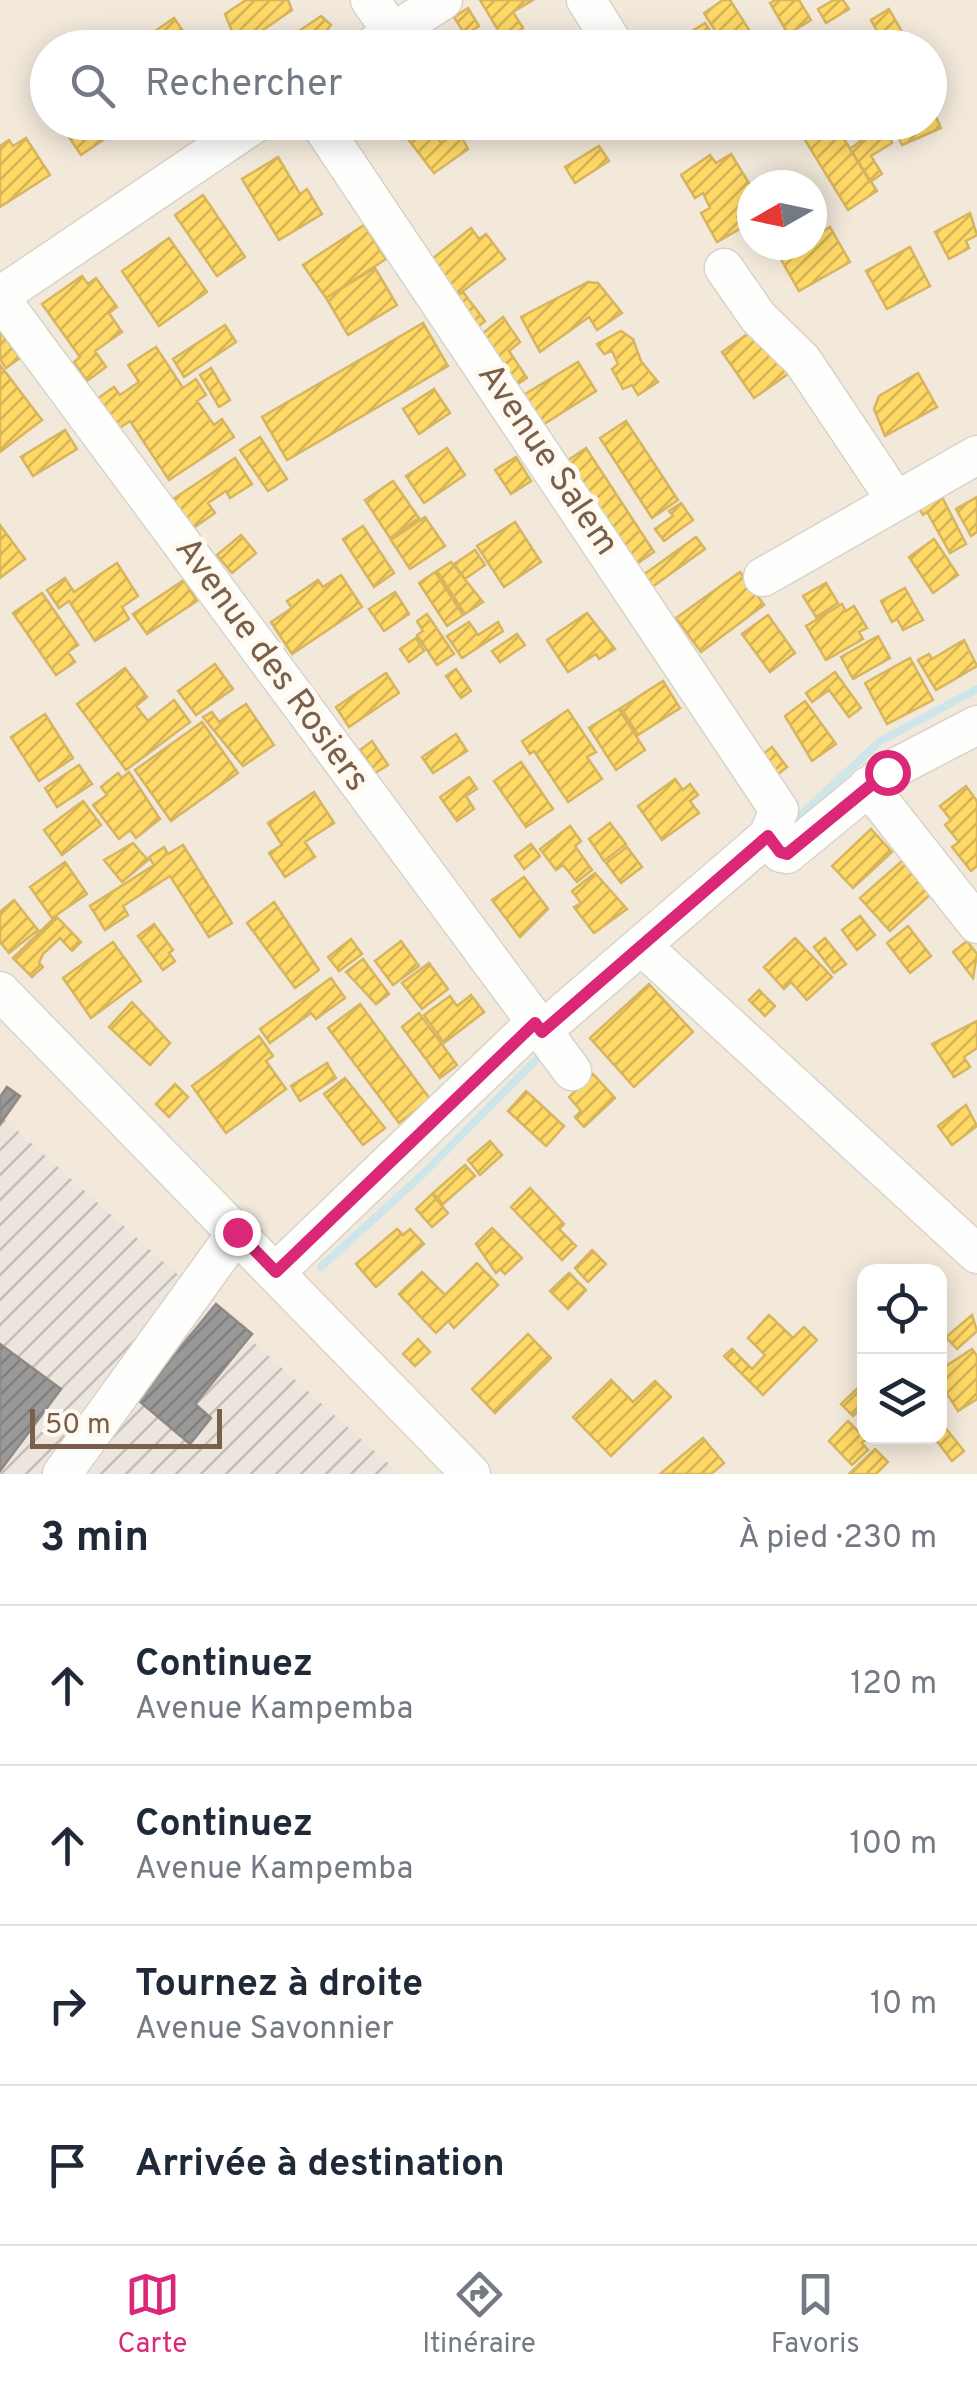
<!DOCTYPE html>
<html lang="fr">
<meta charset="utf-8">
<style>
:root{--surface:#fff;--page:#f2f2f3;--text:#1f2937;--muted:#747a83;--line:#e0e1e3;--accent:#db2777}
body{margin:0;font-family:Overpass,sans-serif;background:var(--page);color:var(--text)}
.controls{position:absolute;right:30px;bottom:30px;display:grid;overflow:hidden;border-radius:20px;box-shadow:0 5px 25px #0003}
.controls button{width:90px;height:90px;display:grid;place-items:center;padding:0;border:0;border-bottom:2px solid var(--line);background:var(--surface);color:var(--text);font:50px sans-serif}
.compass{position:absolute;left:737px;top:170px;width:90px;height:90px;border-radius:50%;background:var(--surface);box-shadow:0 5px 25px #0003;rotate:261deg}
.scale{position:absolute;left:30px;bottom:25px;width:192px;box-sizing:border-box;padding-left:10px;border:5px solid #7a5f4a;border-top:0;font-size:28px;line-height:35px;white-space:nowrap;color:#7a5f4a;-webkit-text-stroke:8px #fffaf1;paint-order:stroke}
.stop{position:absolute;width:30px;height:30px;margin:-22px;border:8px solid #db2777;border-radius:50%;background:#fff}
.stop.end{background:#db2777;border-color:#fff;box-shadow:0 2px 10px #0008}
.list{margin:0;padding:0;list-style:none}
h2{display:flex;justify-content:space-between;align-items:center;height:130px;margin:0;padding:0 40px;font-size:42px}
h2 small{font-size:32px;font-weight:400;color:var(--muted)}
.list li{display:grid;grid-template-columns:65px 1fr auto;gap:30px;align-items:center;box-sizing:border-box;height:160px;padding:0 40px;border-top:2px solid var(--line)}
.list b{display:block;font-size:38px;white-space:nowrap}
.list p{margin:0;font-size:32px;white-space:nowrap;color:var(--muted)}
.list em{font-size:32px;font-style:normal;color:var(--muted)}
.icon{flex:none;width:55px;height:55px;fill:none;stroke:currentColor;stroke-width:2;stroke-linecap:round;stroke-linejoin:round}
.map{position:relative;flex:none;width:977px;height:1474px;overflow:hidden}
.search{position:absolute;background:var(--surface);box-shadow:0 5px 25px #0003;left:30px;right:30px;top:30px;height:110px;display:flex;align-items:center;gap:25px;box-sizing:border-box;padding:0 35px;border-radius:55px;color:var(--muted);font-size:38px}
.sheet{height:770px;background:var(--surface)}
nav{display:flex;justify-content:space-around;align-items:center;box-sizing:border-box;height:140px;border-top:2px solid var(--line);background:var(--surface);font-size:28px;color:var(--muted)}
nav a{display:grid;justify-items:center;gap:5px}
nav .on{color:var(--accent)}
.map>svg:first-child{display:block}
.residential{fill:#f2e9db;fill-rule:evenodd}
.industrial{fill:url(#industrial-furrows)}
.homes{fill:url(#homes-hatch);stroke:#d7b45e;stroke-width:2.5}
.industry{fill:url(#industry-hatch);stroke:#908881;stroke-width:2.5}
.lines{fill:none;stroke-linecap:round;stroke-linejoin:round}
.stream{stroke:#cee6ea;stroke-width:8}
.minor-casing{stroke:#d8d3cc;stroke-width:41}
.minor{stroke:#fefefc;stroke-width:38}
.route{stroke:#db2777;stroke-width:12}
.labels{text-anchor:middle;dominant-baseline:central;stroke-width:10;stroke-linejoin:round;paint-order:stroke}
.street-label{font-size:35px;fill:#7a5f4a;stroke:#fffaf1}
</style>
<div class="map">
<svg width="977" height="1474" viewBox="0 0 977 1474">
<defs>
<pattern id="industrial-furrows" width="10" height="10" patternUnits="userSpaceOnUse" patternTransform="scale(2.5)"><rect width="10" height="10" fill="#ede6de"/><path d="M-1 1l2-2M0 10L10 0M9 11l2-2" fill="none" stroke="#c5beb6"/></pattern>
<pattern id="homes-hatch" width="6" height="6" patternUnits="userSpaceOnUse" patternTransform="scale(2.5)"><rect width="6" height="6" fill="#ffd966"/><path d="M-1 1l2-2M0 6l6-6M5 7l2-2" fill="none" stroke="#d3b356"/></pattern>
<pattern id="industry-hatch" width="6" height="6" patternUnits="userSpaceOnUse" patternTransform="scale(2.5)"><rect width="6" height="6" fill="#999"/><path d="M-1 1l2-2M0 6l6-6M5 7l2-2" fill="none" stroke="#82807f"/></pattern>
</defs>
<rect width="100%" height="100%" fill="#f9f6ee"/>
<path class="residential" d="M0,0H977V1474H0ZM48,48H930V122H48ZM752,185H812V245H752ZM864,1272H940V1436H864Z"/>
<path class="industrial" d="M0,1115L400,1474H0Z"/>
<path class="homes" d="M246,0H288L292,10L260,32L270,48H229L236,41L225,14Z
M480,0H533L513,12L523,28L504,40Z
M723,0H730L753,36L734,48H726L704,13Z
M776,0H799L811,20L788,34L770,3Z
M834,0H843L849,9L826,23L818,9Z
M468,8L479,26L465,35L454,17Z
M889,9L906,39L886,48L871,20Z
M321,16L331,25L313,48H274Z
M174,18L183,31L167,42L171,48H131Z
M705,23L721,48H668L667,47Z
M931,106L941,128L902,145L892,124L930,122Z
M59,122H129L81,155Z
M424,122H439L433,131L441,143L459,132L468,149L434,173L408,139Z
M794,122H833L877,191L848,210Z
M885,122L892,143L871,156L882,174L870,182L850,149Z
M26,138L50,175L0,207V146L9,140L13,146Z
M599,146L609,161L575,183L565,167Z
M731,154L752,188L747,197L750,207L737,217L743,227L717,242L701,213L710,208L703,193L695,198L681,175L710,155L716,163Z
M278,157L300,194L307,189L322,214L279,240L242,179Z
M203,195L245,257L217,276L175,215Z
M970,213L977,235L966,241L969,248L949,259L935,232Z
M364,225L386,259L326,298L303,265Z
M830,227L850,262L799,291L779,256L799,245H812V238Z
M471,228L479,239L486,234L505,259L454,298L427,263Z
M169,238L207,292L159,326L122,271Z
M910,247L930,286L887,309L866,271Z
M375,268L397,305L348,335L326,298Z
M82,276L88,284L96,278L117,307L109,313L122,332L95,351L106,367L87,381L74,362L80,357L42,304Z
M588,282L598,283L622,313L597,330L589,317L540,352L521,317Z
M463,292L485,321L475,329L454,298Z
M503,317L520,342L509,351L527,378L509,390L477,338Z
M423,323L448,366L287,460L262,417Z
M225,325L236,342L184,377L173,359Z
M756,328L788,374L754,398L722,352Z
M0,331L20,358L6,368L0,359Z
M621,331L633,339L641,361L658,382L638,395L632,385L623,389L612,369L618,364L612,351L604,354L597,344Z
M156,347L183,388L196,379L206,395L197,401L214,425L222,419L234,437L169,480L130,421L111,434L91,403L114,387L120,395L139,382L128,365Z
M578,362L596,391L541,426L522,396Z
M0,365L42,420L0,452Z
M211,368L230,400L219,407L200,375Z
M918,373L937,407L885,436L874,409L879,396Z
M434,389L450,413L419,434L403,409Z
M626,421L678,500L652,518L600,438Z
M65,430L77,449L33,476L21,457Z
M260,437L287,479L268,491L240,450Z
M447,448L465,475L424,503L406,476Z
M586,448L654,552L629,569L561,465Z
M516,457L531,481L511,494L495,470Z
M235,458L252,484L230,498L226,491L208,503L215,513L192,529L173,499Z
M393,481L419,518L390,538L365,500Z
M936,485L966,544L950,553L927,512L923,515L913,498Z
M977,497V532L971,536L956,509Z
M681,503L693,520L664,541L655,529L673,516L669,511Z
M425,517L445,546L410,569L391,540Z
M515,522L541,562L504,587L477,546Z
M0,525L25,559L0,578Z
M363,526L394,573L374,587L343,539Z
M241,535L256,553L232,573L217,555Z
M696,537L705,549L648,590L639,578Z
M934,539L958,575L933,593L909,557Z
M475,550L485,565L465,579L454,564Z
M451,562L483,602L465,614L437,571Z
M117,563L138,596L122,607L129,619L95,641L69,601L59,608L47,590L65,578L74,592Z
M435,572L463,615L447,626L419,583Z
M740,572L764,605L701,652L676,618Z
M341,575L362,607L292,654L271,622L292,608L287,601L318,580L323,587Z
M184,580L197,601L147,634L133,614Z
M826,583L838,603L816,617L803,596Z
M905,588L923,620L903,630L897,619L892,622L881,601Z
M395,592L409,614L384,631L369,609Z
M42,593L78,645L68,652L75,662L56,675L13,613Z
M842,604L846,611L854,606L867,628L859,632L863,639L826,660L806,626Z
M587,613L615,649L599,659L596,654L568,672L547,640Z
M427,614L454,654L437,665L417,635L423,631L417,621Z
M768,615L795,653L770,672L742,634Z
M469,622L478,635L498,622L503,631L462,658L447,636Z
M517,634L525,645L500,662L492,651Z
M878,636L890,658L853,679L841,657Z
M416,638L424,651L409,662L400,649Z
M964,640L977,666L936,690L918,660L929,654L932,659Z
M910,658L933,700L887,724L865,683Z
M215,664L233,689L196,715L178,691Z
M125,668L147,697L136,706L148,721L174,700L190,722L126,770L77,704Z
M456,669L471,691L461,698L446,676Z
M835,672L861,708L849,717L829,690L812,702L806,693Z
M386,673L399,693L349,727L336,707Z
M663,681L680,708L638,735L621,708Z
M805,701L836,744L812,761L785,716Z
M246,704L274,745L243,766L203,717L212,712L219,722Z
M619,709L645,750L616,770L589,728Z
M568,710L596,752L587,757L602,779L568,802L534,751L530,754L522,741Z
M45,714L73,758L39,781L11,737Z
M202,722L238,773L171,821L135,770Z
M456,734L467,751L433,773L422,757Z
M372,741L388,765L375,773L360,750Z
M772,747L787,767L769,781L754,761Z
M521,762L553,809L526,827L494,781Z
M79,765L92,784L57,807L45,788Z
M129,772L160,819L136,838L130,830L119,839L93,805L107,795L101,787L118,773L122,778Z
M469,777L477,789L466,796L474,809L457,821L440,797Z
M675,779L683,790L690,784L698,795L690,801L699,813L662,840L638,806Z
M966,786L977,801V866L971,871L952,847L959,842L945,825L951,820L940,806Z
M314,792L334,823L305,842L315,857L285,877L269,853L282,845L268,823Z
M83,801L101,825L62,855L44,830Z
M610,823L626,844L604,861L589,839Z
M570,826L581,841L575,846L592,870L577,882L563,865L556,870L540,849Z
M871,829L892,852L853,888L832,866Z
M133,843L148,860L122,882L104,860Z
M531,844L540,856L524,869L515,856Z
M183,845L232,923L209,937L170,876L123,906L128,915L105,930L90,906L154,865L149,857L164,847L168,854Z
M627,847L642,867L621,883L606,863Z
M903,860L932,893L890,931L860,898Z
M65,862L87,894L52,918L30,887Z
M595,873L627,909L594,933L574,907L581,903L572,891Z
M524,877L548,909L520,937L492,900Z
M14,900L38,930L9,953L0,942V912Z
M274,902L319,970L295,988L247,923Z
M56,916L81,942L72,951L60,938L43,954L39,963L43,967L32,977L13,958Z
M860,916L875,935L857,950L842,930Z
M154,924L173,950L169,953L175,961L163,970L138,936Z
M908,926L931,956L910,973L887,943Z
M795,938L832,977L807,1000L791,982L784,989L764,967Z
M825,938L846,964L834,973L814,947Z
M351,939L362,954L339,971L328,957Z
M401,941L419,966L393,985L375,961Z
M967,941L977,954L973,978L953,952Z
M113,942L141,981L91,1018L63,978Z
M363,959L389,994L376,1004L346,972Z
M429,963L448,989L422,1009L402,983Z
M331,978L345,998L316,1019L311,1013L270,1043L260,1029Z
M649,984L693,1032L634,1087L590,1038Z
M759,990L775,1006L765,1016L749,1000Z
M471,995L484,1012L444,1043L424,1015L450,996L457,1006Z
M132,1002L170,1043L150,1065L109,1027Z
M360,1004L430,1099L399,1123L328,1028Z
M419,1013L457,1065L440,1078L402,1027Z
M977,1021V1048L964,1057L970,1067L954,1077L932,1044Z
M259,1036L273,1056L266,1061L286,1089L226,1133L192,1086Z
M327,1063L336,1078L300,1101L291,1086Z
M593,1074L615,1098L584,1127L575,1117L581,1111L569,1097Z
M345,1078L385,1128L363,1145L324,1094Z
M175,1084L188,1097L169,1117L156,1104Z
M526,1091L564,1126L546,1146L508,1111Z
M966,1105L977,1126L952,1145L938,1126Z
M490,1141L502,1155L480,1175L468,1160Z
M465,1165L475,1176L443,1204L433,1193Z
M530,1188L564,1224L559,1229L576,1246L562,1260L511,1207Z
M432,1194L448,1213L432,1227L416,1209Z
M492,1228L522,1258L505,1274L500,1269L496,1273L476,1244Z
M397,1229L403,1235L410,1229L424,1244L376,1287L356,1264Z
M592,1250L606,1264L588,1282L575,1268Z
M477,1263L498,1285L454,1328L448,1321L436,1333L399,1294L422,1272L445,1295Z
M569,1273L586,1290L568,1309L550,1291Z
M769,1315L793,1338L804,1327L817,1340L763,1395L724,1356L732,1349L752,1369L765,1355L748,1338Z
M972,1315L977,1331L957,1349L946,1337Z
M528,1334L551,1358L495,1413L472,1389Z
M418,1339L430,1352L415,1366L403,1354Z
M972,1349L977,1356V1399L958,1411L940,1383V1370Z
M611,1380L633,1402L655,1381L671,1397L611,1456L573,1417Z
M864,1382V1405L853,1416L841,1404Z
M848,1421L866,1439L862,1443L868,1450L852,1465L829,1441Z
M940,1421L964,1451L952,1461L933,1436H940Z
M703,1438L724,1463L711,1474H660Z
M875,1449L888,1462L876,1474H849Z"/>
<path class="industry" d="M7,1087L20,1096L0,1124V1097Z
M216,1304L252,1334L195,1404L211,1418L190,1444L138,1400Z
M0,1344L61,1389L0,1471Z"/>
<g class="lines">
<path class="stream" d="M789,826L879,742L977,689
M321,1267L421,1176L544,1052"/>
<defs>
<path id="minor" d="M370,0L392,32
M586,0L616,48
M369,48L443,0
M319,122L779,810L768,836L542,1031
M724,268L758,317L802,360L895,499
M0,296L257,122
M0,298L572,1071
M763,577L977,455
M868,786L977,924
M768,836L781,853L787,854L887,772L977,725
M643,947L977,1254
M0,991L471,1474
M276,1272L535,1023
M62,1474L237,1232"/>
</defs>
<use href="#minor" class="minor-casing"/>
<use href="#minor" class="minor"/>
</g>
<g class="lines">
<path class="route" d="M237,1232L276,1272L535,1023L542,1032L768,836L780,852L787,854L887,772"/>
</g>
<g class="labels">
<g class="street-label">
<text transform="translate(547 460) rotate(56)">Avenue Salem</text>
<text transform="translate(271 665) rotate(54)">Avenue des Rosiers</text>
</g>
</g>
</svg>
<div class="controls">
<button><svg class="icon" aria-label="locate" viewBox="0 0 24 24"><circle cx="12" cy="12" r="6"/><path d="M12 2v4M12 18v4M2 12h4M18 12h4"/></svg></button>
<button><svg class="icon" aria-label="layers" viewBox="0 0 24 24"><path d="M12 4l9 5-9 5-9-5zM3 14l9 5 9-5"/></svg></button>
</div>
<svg class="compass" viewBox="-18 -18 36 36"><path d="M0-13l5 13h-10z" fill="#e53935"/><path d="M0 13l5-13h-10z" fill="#747a83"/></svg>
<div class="scale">50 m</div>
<div class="stop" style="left:887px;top:772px"></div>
<div class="stop end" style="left:237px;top:1232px"></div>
<div class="search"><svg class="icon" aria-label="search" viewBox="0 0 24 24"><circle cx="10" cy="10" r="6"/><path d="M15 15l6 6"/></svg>Rechercher</div>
</div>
<section class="sheet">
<h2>3 min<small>À pied · 230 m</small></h2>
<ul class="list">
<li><svg class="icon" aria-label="ahead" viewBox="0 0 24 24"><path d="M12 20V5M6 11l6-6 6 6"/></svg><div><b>Continuez</b><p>Avenue Kampemba</p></div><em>120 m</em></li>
<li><svg class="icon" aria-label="ahead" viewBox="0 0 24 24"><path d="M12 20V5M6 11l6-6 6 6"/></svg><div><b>Continuez</b><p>Avenue Kampemba</p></div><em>100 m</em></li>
<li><svg class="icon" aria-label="right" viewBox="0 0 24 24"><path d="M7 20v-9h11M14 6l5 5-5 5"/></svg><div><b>Tournez à droite</b><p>Avenue Savonnier</p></div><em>10 m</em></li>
<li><svg class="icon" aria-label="arrive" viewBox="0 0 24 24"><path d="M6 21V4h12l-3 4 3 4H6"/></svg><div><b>Arrivée à destination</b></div></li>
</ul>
</section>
<nav>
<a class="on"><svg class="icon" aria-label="map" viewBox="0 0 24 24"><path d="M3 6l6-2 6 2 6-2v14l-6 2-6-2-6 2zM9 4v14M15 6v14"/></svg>Carte</a>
<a><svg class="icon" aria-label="directions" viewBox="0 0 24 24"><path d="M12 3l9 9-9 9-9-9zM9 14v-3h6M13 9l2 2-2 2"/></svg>Itinéraire</a>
<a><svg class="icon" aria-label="saved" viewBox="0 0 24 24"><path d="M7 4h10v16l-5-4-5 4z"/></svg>Favoris</a>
</nav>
